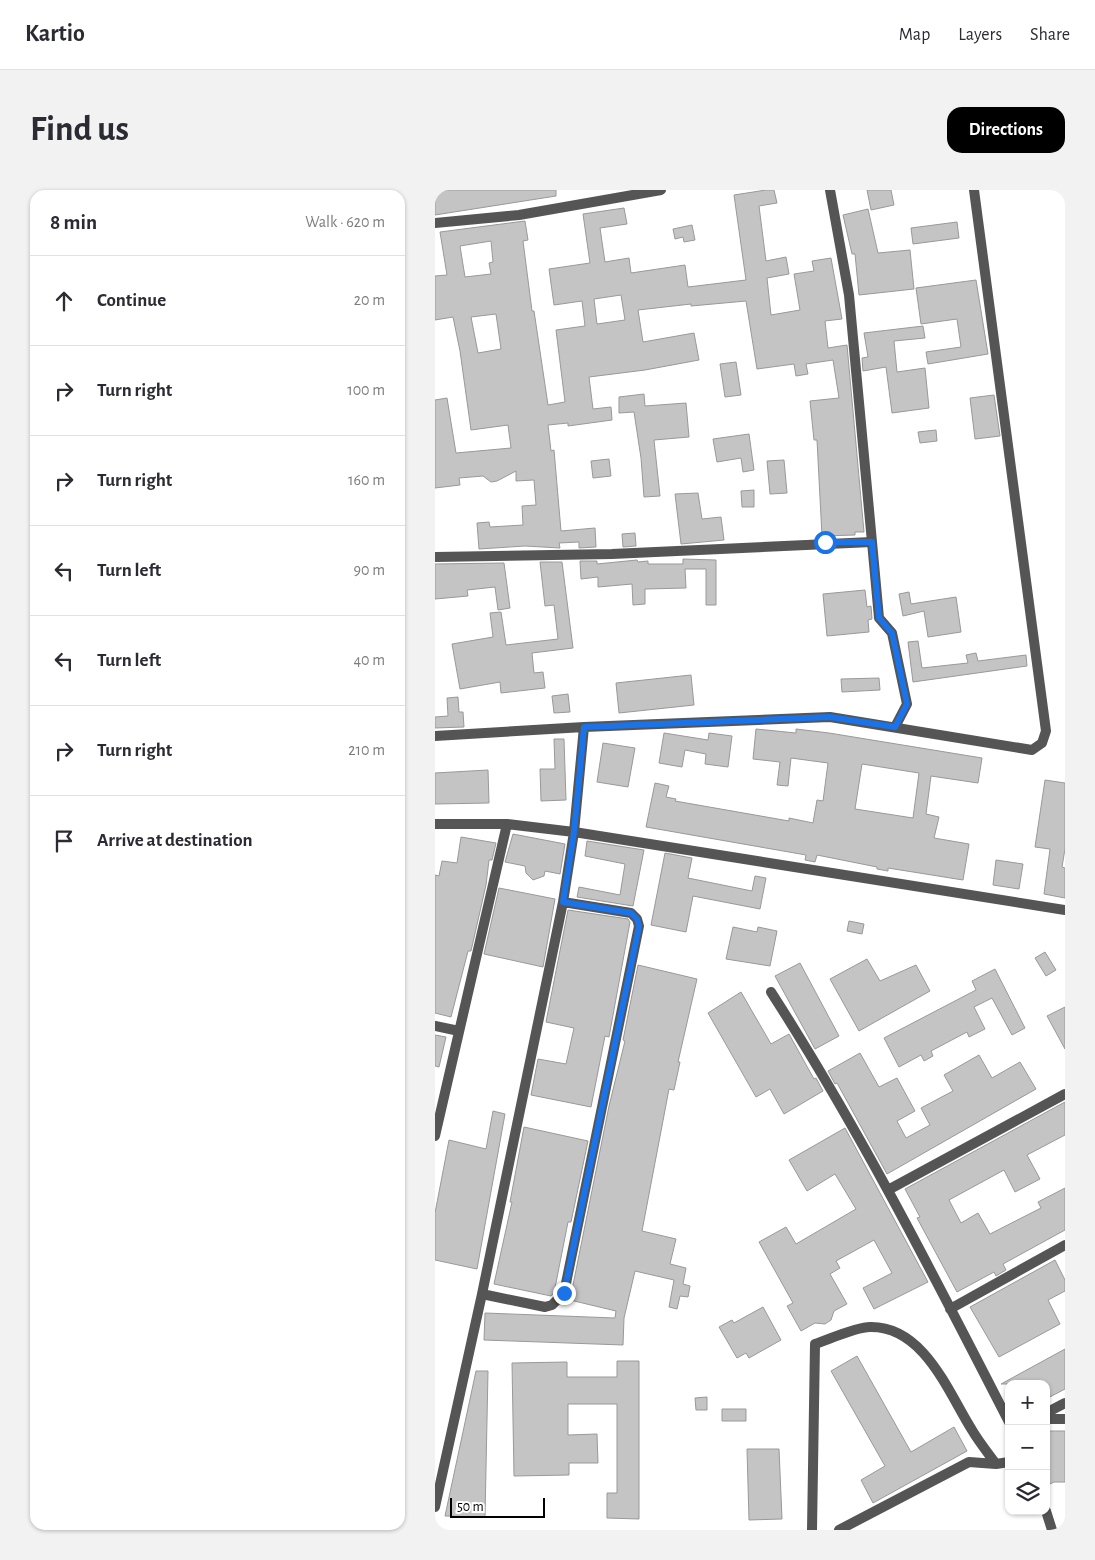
<!DOCTYPE html>
<meta charset="utf-8">
<style>
:root{--surface:#fff;--page:#f2f2f3;--text:#2b2b33;--muted:#7c7c81;--line:#e1e1e2;--accent:#000}
body{margin:0;font-family:"Alegreya Sans",sans-serif;background:var(--page);color:var(--text)}
.controls{position:absolute;right:15px;bottom:15px;display:grid;overflow:hidden;border-radius:10px;box-shadow:0 1px 4px #0004}
.controls button{width:45px;height:45px;display:grid;place-items:center;padding:0;border:0;border-bottom:1px solid var(--line);background:var(--surface);color:var(--text);font:25px sans-serif}
.scale{position:absolute;left:15px;bottom:12px;width:95px;box-sizing:border-box;padding-left:5px;border:2px solid #000;border-top:0;font-size:14px;line-height:18px;white-space:nowrap;color:#000;-webkit-text-stroke:4px #fff;paint-order:stroke}
.stop{position:absolute;width:15px;height:15px;margin:-11px;border:4px solid #1a73e8;border-radius:50%;background:#fff}
.stop.end{background:#1a73e8;border-color:#fff;box-shadow:0 1px 5px #0008}
.list{margin:0;padding:0;list-style:none}
h2{display:flex;justify-content:space-between;align-items:center;height:65px;margin:0;padding:0 20px;font-size:21px}
h2 small{font-size:16px;font-weight:400;color:var(--muted)}
.list li{display:grid;grid-template-columns:32px 1fr auto;gap:15px;align-items:center;box-sizing:border-box;height:90px;padding:0 20px;border-top:1px solid var(--line)}
.list b{display:block;font-size:19px;white-space:nowrap}
.list em{font-size:16px;font-style:normal;color:var(--muted)}
.icon{flex:none;width:28px;height:28px;fill:none;stroke:currentColor;stroke-width:2;stroke-linecap:round;stroke-linejoin:round}
.map{position:relative;flex:none;width:630px;height:1340px;overflow:hidden;border-radius:15px}
header{display:flex;align-items:center;gap:30px;box-sizing:border-box;height:70px;padding:0 25px;background:var(--surface);border-bottom:1px solid var(--line)}
header strong{font-size:24px}
nav{display:flex;gap:28px;margin-inline-start:auto;font-size:18px}
.intro{display:flex;align-items:center;justify-content:space-between;box-sizing:border-box;height:120px;padding:0 30px}
h1{margin:0;font-size:35px}
.button{padding:12px 22px;border-radius:15px;background:var(--accent);color:#fff;font-size:18px;font-weight:700}
main{display:flex;gap:30px;padding:0 30px}
aside{flex:1;background:var(--surface);border-radius:15px;box-shadow:0 1px 4px #0004}
.map>svg:first-child{display:block}
.building{fill:#c4c4c4;stroke:#999;fill-rule:evenodd}
.lines{fill:none;stroke-linecap:round;stroke-linejoin:round}
.street{stroke:#555;stroke-width:10}
.route{stroke:#1a73e8;stroke-width:6}
</style>
<header>
<strong>Kartio</strong>
<nav><a>Map</a><a>Layers</a><a>Share</a></nav>
</header>
<div class="intro"><h1>Find us</h1><a class="button">Directions</a></div>
<main>
<aside>
<h2>8 min<small>Walk · 620 m</small></h2>
<ul class="list">
<li><svg class="icon" aria-label="ahead" viewBox="0 0 24 24"><path d="M12 20V5M6 11l6-6 6 6"/></svg><div><b>Continue</b></div><em>20 m</em></li>
<li><svg class="icon" aria-label="right" viewBox="0 0 24 24"><path d="M7 20v-9h11M14 6l5 5-5 5"/></svg><div><b>Turn right</b></div><em>100 m</em></li>
<li><svg class="icon" aria-label="right" viewBox="0 0 24 24"><path d="M7 20v-9h11M14 6l5 5-5 5"/></svg><div><b>Turn right</b></div><em>160 m</em></li>
<li><svg class="icon" aria-label="left" viewBox="0 0 24 24"><path d="M17 20v-9H6M10 6l-5 5 5 5"/></svg><div><b>Turn left</b></div><em>90 m</em></li>
<li><svg class="icon" aria-label="left" viewBox="0 0 24 24"><path d="M17 20v-9H6M10 6l-5 5 5 5"/></svg><div><b>Turn left</b></div><em>40 m</em></li>
<li><svg class="icon" aria-label="right" viewBox="0 0 24 24"><path d="M7 20v-9h11M14 6l5 5-5 5"/></svg><div><b>Turn right</b></div><em>210 m</em></li>
<li><svg class="icon" aria-label="arrive" viewBox="0 0 24 24"><path d="M6 21V4h12l-3 4 3 4H6"/></svg><div><b>Arrive at destination</b></div></li>
</ul>
</aside>
<div class="map">
<svg width="630" height="1340" viewBox="0 0 630 1340">
<rect width="100%" height="100%" fill="#fff"/>
<path class="building" d="M0,0H121V6L0,25Z
M331,0H339L342,13L324,16L331,71L351,67L354,84L332,88L336,125L365,120L359,84L379,81L377,71L396,68L407,129L390,131L393,158L412,155L429,342H420V345L387,346L382,250H379L375,211L404,208L398,170L371,174L373,184L361,186L359,174L322,179L311,111L256,116V114L203,120L208,152L259,143L264,170L210,180L154,187L158,219L176,217L177,230L133,236V233L113,235L116,261L119,260L126,341L160,338L161,357L144,358V352L124,353L125,358L90,356L44,359L42,333L54,332L55,337L88,335L87,316L101,315L99,290L81,291V281L62,291L56,292L48,286L24,288L25,295L0,298V210L12,208L21,263L76,258L73,235L36,240L25,161L18,127L0,130V86L12,85L5,42L90,31L93,50L88,51L97,121H99L113,215L130,212L121,140L150,136L147,111L119,115L114,79L155,73L148,24L189,18L192,34L165,38L170,72L194,68L196,83L250,75L253,97L311,90L299,5ZM56,51L58,72L54,73L56,84L30,87L25,56ZM186,105L190,130L162,134L159,109ZM61,124L66,159L43,163L36,127Z
M432,0H456L459,15L436,20Z
M433,19L443,63L475,60L479,99L424,105L420,64H417L408,25Z
M522,32L524,48L478,54L476,38Z
M257,35L260,50L249,52L248,47L240,49L238,39Z
M541,90L553,164L493,174L491,162L526,157L522,129L486,134L481,98Z
M488,136L490,148L459,151L462,182L490,178L494,218L457,223L451,177L428,181L427,168L433,167L429,143Z
M301,172L306,205L290,207L285,174Z
M209,204L210,216L251,213L254,247L219,250L225,306L209,307L206,268L199,222L184,223V207Z
M559,205L565,246L540,249L535,208Z
M501,240L502,251L485,253L483,242Z
M314,244L319,280L308,282L306,268L282,272L278,249Z
M174,269L176,286L158,288L156,271Z
M349,270L352,303L335,304L332,271Z
M319,300V317H307L306,301Z
M263,303L267,329L286,327L289,350L246,354L240,304Z
M200,343L201,356L188,357L187,344Z
M248,369L281,370V415H271V379H250L251,398L210,399V414L198,415L197,394L163,397V387L146,389L145,371H162V374L202,370L203,372L213,371V374H248Z
M105,372H127L138,458L97,463L99,483L108,482L110,498L66,503L65,492L25,499L17,454L58,447L55,423L66,422L71,455L123,449L119,415L110,416Z
M69,373L75,418L63,420L60,397L32,400L33,406L0,409V374Z
M430,400L432,417L436,416L437,429L433,430L434,442L392,446L388,404Z
M474,402L476,414L521,407L526,442L493,447L489,421L468,426L464,404Z
M483,451L487,478L533,473L531,465L541,463L543,471L591,465L592,476L478,492L473,452Z
M256,485L259,515L184,523L181,493Z
M444,488L445,500L407,502L406,489Z
M133,504L135,522L119,523L117,506Z
M23,507L24,522H28L29,537L0,538V527L13,526L12,508Z
M321,539L361,543V539L394,543L547,568L543,593L496,586L491,624L504,627L499,648L534,654L528,690L453,678V681L442,679V677L382,665L380,672L370,670L371,665L211,637L220,593L234,596L231,607L241,609L240,611L354,631V628L378,633L382,610L388,611L393,573L356,568L353,596L342,595L345,572L318,569ZM427,574L484,583L478,628L420,619Z
M229,543L273,550L274,543L297,546L293,577L270,574L271,564L250,560L247,577L224,573Z
M119,549H129L131,610L106,611L105,579H120Z
M168,553L200,558L193,597L162,592Z
M53,580L54,613L0,614V583Z
M610,590L630,593V659L627,677L630,678V708L609,704L615,659L600,657Z
M78,644L130,654L125,684L110,681L109,686L98,690L91,683L90,676L70,672Z
M26,647L61,653L57,670H54L51,695L36,761H33L16,827L0,823V685L4,686L7,671L22,673Z
M152,651L209,660L198,716L142,707L144,697L185,705L190,674L150,666Z
M230,663L257,668L253,688L317,701L320,686L331,688L325,719L258,706L251,742L216,735Z
M561,670L588,674L584,699L558,695Z
M64,698L120,709L108,777L49,764Z
M133,720L193,729L195,732L174,847L170,846L156,917L96,905L103,869L131,874L139,838L111,832Z
M414,731L429,734L427,744L412,741Z
M298,737L322,742L323,737L342,741L335,776L291,769Z
M610,762L621,780L611,786L600,768Z
M432,769L445,791L481,775L495,801L424,841L395,789Z
M365,773L404,846L380,859L340,786Z
M203,775L262,789L243,872H245L239,900L234,899L207,1041L241,1049L235,1074L251,1078L248,1094L255,1096L253,1107L245,1106L242,1119L234,1117L239,1090L200,1081L189,1128L188,1155L49,1150L50,1123L180,1128L181,1121L135,1110L174,916L190,851L188,850Z
M560,779L590,838L577,845L557,808L539,817L550,839L534,847L532,842L496,861L498,866L489,871L486,865L464,877L449,848L541,800L537,791Z
M306,802L336,854L354,844L379,889L381,888L388,901L349,924L335,899L321,907L273,823Z
M630,817V859L612,826Z
M0,845L11,847L4,877L0,876Z
M425,863L444,897L462,888L480,921L462,931L471,948L495,935L486,918L518,901L509,885L544,865L557,888L585,872L601,899L452,984L402,893L400,894L393,881Z
M630,912V945L592,965L605,989L580,1002L569,980L514,1010L526,1033L543,1023L555,1044L606,1018L603,1012L630,998V1040L568,1074L571,1080L561,1086L559,1082L522,1102L482,1028L485,1027L470,999Z
M58,921L70,924L42,1079L0,1070V1023L14,950L51,959Z
M89,937L153,951L136,1032H133L119,1103L116,1106L59,1094L77,1012H75Z
M410,938L493,1092L439,1119L428,1098L457,1083L439,1050L401,1071L405,1078L395,1084L412,1114L399,1121L396,1130L390,1134L380,1133L366,1141L352,1116L358,1113L324,1052L351,1037L361,1054L421,1019L400,984L372,1001L354,970Z
M620,1070L630,1090V1101L613,1110L625,1134L564,1167L535,1117Z
M328,1117L346,1150L314,1168L311,1163L302,1168L284,1137L297,1130L299,1133Z
M630,1159V1199L611,1209V1194H566Z
M422,1166L476,1262L519,1237L532,1261L438,1313L426,1290L450,1276L396,1181Z
M182,1171H204V1329L172,1328V1303H182V1214H133V1245L162,1244L163,1273H134V1285L79,1286L77,1173L132,1172V1187H182Z
M41,1181H53L50,1327L10,1326Z
M272,1207V1220H261L260,1208Z
M287,1219H311V1231H287Z
M611,1241H630V1292H619L611,1296Z
M312,1259H344L347,1329L314,1330Z"/>
<g class="lines">
<path class="street" d="M0,33L84,25L226,0
M437,352L444,428L457,443L472,514L460,537
M0,367L177,364L437,352L414,105L395,0
M0,546L149,537L395,527L597,560L607,553L611,541L539,0
M0,634H72L139,642L630,720
M336,802C425,940 499,1086 574,1232
M0,836L24,841
M0,946L72,634
M453,1000L630,904
M47,1104L110,1117L117,1115L129,1103L204,736L202,729L196,723L128,712
M515,1119L630,1055
M611,1223L630,1213
M611,1229H630
M0,1317L47,1104L128,712L139,642L149,537
M611,1321L617,1340
M377,1340L380,1154C395,1149 421,1137 435,1137C489,1136 513,1202 537,1240C544,1252 553,1263 561,1274
M404,1340L534,1272L561,1274L574,1272"/>
</g>
<g class="lines">
<path class="route" d="M129,1103L204,736L202,729L196,723L128,712L139,642L149,537L395,527L460,537L472,514L457,443L444,428L437,352H390"/>
</g>
</svg>
<div class="controls">
<button>+</button>
<button>−</button>
<button><svg class="icon" aria-label="layers" viewBox="0 0 24 24"><path d="M12 4l9 5-9 5-9-5zM3 14l9 5 9-5"/></svg></button>
</div>
<div class="scale">50 m</div>
<div class="stop" style="left:390px;top:352px"></div>
<div class="stop end" style="left:129px;top:1103px"></div>
</div>
</main>
